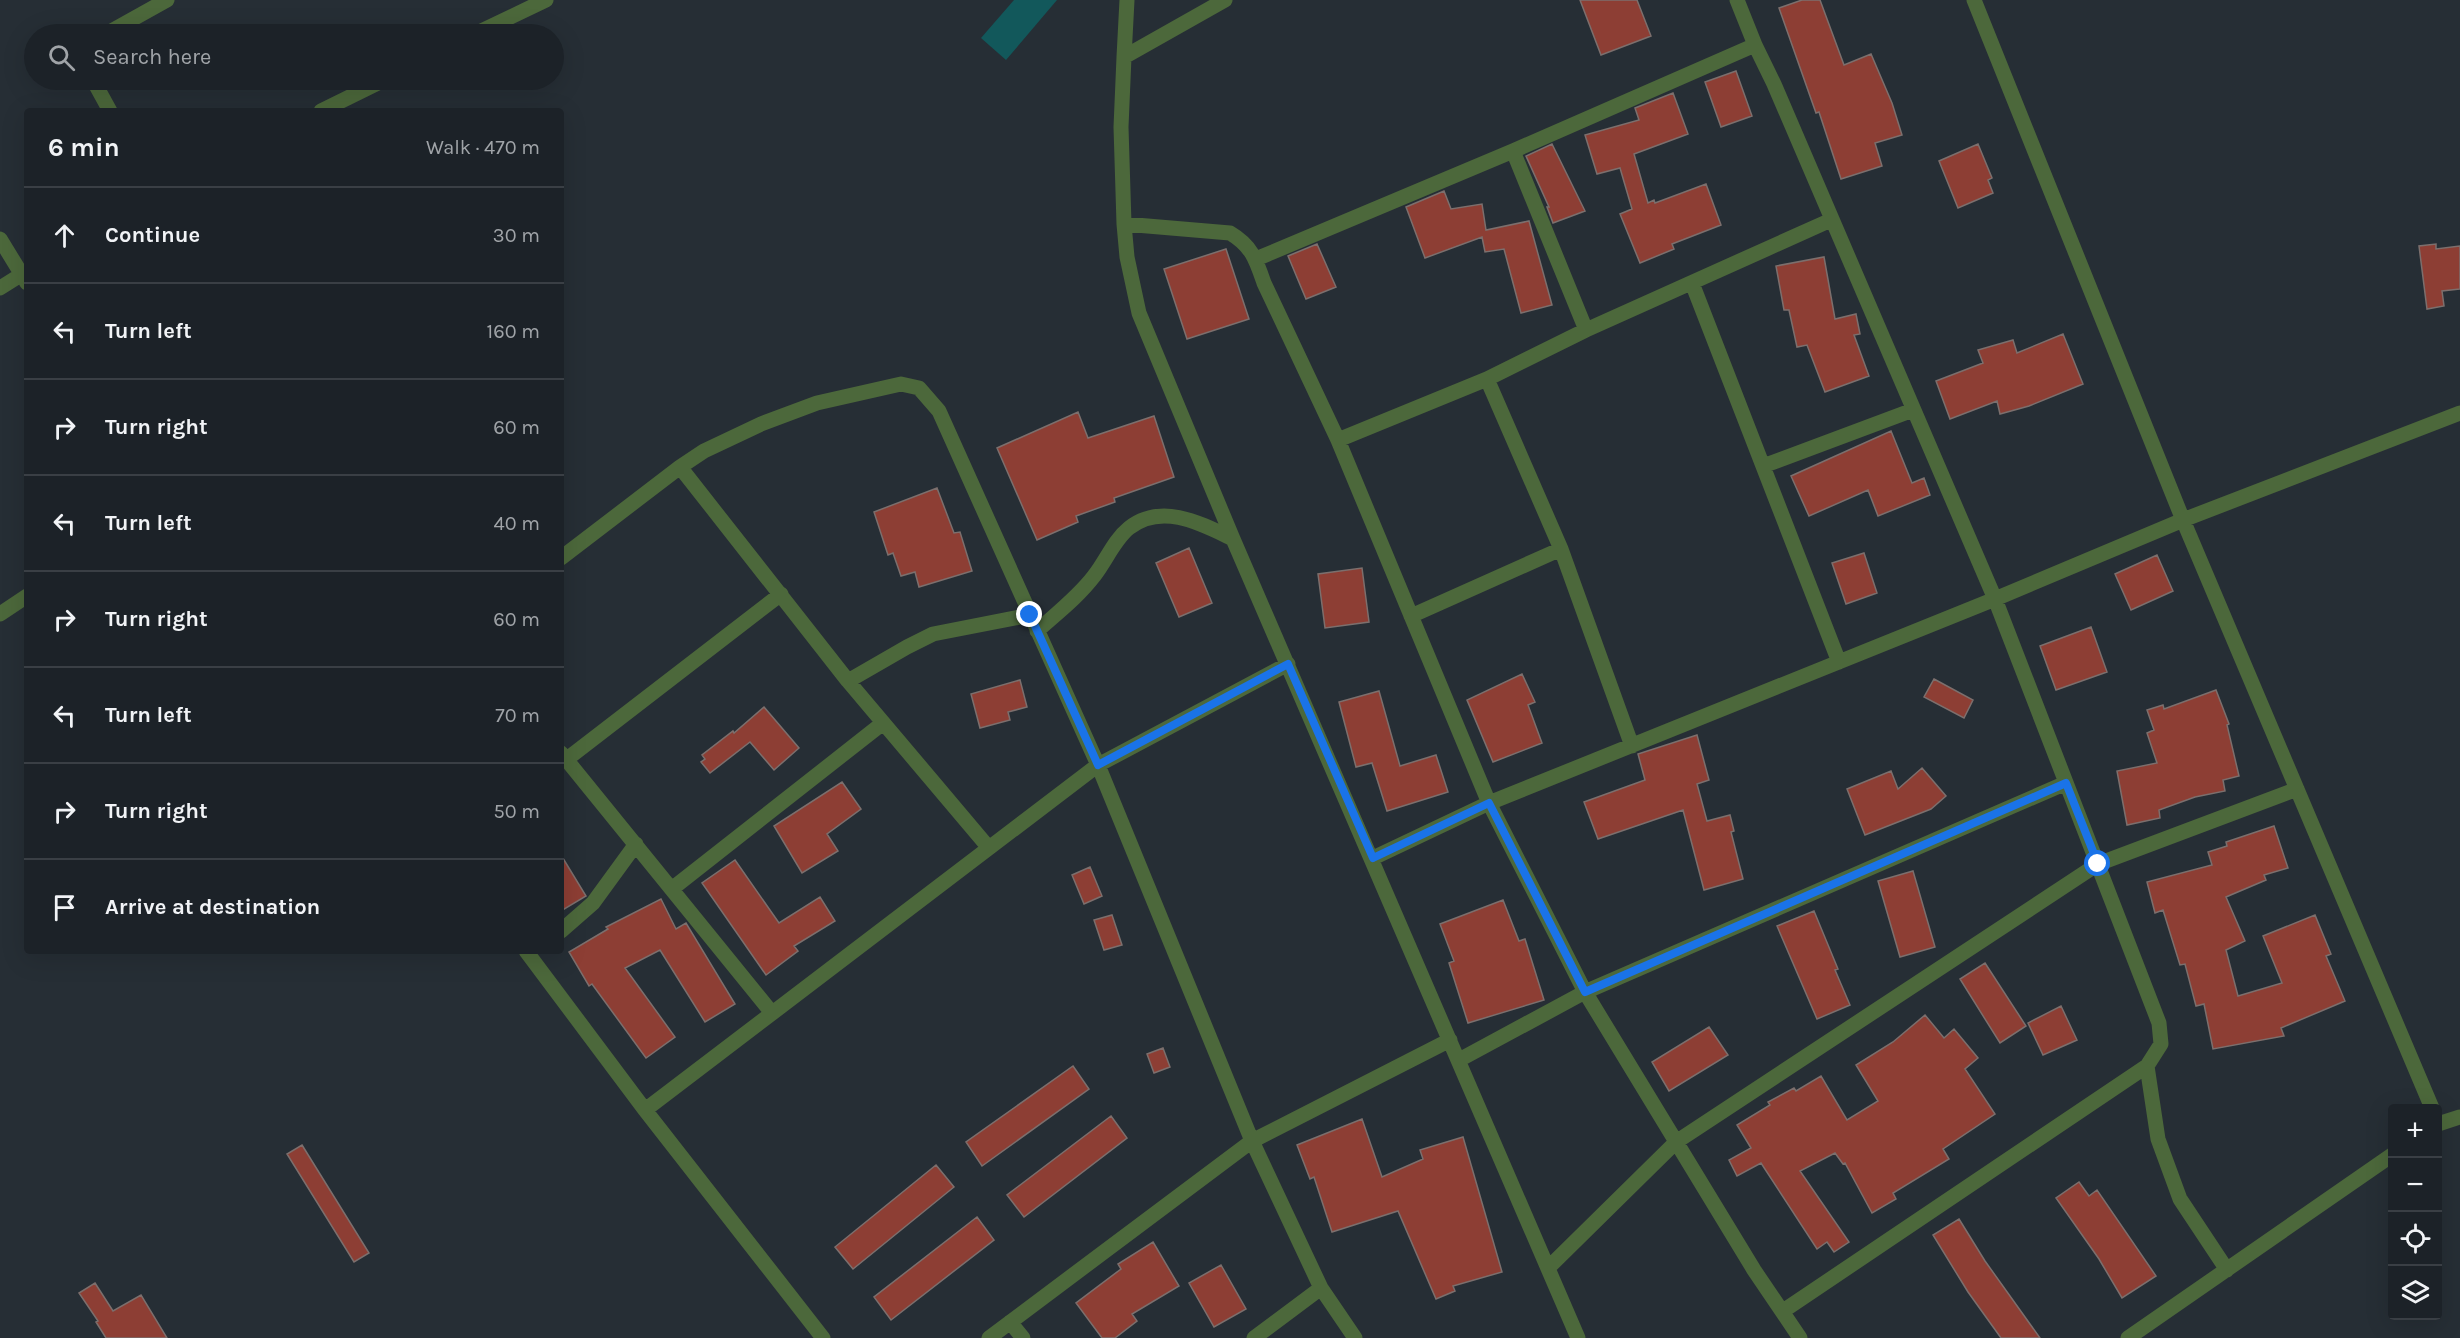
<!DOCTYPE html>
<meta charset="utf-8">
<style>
:root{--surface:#1c2228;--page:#252a30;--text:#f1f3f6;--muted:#a0a4a8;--line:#3a3f45}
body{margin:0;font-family:Karla,sans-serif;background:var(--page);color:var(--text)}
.controls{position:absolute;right:18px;bottom:18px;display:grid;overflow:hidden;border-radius:6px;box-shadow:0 6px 24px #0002}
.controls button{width:54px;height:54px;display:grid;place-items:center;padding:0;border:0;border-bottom:2px solid var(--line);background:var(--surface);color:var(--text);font:30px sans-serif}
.stop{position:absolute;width:18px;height:18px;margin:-14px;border:4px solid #1a73e8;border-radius:50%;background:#fff}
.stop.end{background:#1a73e8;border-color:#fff;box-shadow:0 2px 6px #0008}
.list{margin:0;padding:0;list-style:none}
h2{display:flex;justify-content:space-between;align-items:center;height:78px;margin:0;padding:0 24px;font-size:26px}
h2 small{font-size:20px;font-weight:400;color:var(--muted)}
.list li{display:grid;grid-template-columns:39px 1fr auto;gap:18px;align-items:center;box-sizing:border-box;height:96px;padding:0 24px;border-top:2px solid var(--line)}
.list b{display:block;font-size:22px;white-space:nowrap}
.list em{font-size:20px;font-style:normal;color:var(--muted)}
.icon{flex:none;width:33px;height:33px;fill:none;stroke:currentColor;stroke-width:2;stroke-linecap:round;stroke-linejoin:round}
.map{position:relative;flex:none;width:2460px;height:1338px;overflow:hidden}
.search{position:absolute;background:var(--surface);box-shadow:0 6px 24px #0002;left:24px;top:24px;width:540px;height:66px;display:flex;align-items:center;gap:15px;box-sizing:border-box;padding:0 21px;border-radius:33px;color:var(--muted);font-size:22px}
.panel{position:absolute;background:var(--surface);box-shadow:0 6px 24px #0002;left:24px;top:108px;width:540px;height:846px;border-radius:6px}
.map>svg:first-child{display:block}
.water{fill:#12585b}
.building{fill:#8d3e34;stroke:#7c6f6d;stroke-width:1.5}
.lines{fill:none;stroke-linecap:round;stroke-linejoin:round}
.minor{stroke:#4c683b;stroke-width:15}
.route{stroke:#1a73e8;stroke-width:8}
</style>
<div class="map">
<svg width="2460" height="1338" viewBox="0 0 2460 1338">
<rect width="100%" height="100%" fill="#262e35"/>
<path class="water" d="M1014,0H1057L1006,60L981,38Z"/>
<path class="building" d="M1580,0H1637L1651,36L1601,55Z
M1802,0H1820L1844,65L1871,54L1892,103L1902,135L1875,143L1882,166L1841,179L1819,112L1816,113L1779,8Z
M1736,71L1752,116L1721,127L1705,82Z
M1673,93L1688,134L1634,154L1648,203L1654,200L1655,203L1706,184L1721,225L1672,244L1674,249L1640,263L1620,214L1632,209L1620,168L1597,174L1585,135L1639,120L1635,108Z
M1552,144L1585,211L1553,223L1547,207H1549L1526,156Z
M1978,144L1992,178L1988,180L1993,193L1958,208L1939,161Z
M1444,191L1451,209L1482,204L1486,230L1529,221L1552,305L1521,313L1504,249L1485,252L1482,237L1425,258L1406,207Z
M1317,244L1336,287L1306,299L1288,256Z
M2436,244V249L2460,246V289L2442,291L2444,306L2427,309L2419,246Z
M1226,249L1249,319L1187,339L1164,269Z
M1824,257L1835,319L1856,314L1860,334L1854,335L1869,376L1825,392L1807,345L1797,347L1789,310H1784L1776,266Z
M2063,334L2083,384L2029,406L2000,414L1997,401L1950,419L1936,381L1983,363L1978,350L2013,340L2017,353Z
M1078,412L1088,438L1154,416L1174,477L1114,498L1115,502L1076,516L1078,522L1037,540L997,448Z
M1891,431L1912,483L1924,478L1930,495L1878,516L1868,490L1809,516L1791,476Z
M937,488L954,533L960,532L972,571L919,587L915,572L901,576L893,553L888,555L874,512Z
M1189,548L1212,603L1179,617L1156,563Z
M1864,553L1877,593L1846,604L1832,563Z
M2157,555L2173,591L2131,610L2115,574Z
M1362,568L1369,622L1325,628L1318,574Z
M2091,627L2107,672L2056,690L2040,646Z
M1522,674L1535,702L1528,705L1542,743L1493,762L1467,700Z
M1934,679L1973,700L1964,718L1924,697Z
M1020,680L1027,707L1008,712L1010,720L980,728L971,694Z
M2216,690L2229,724L2227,725L2239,776L2223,780L2225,791L2195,797L2159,810L2160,818L2127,825L2117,771L2157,763L2147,733L2154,730L2147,710L2163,705L2164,709Z
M1379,691L1400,766L1436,755L1448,792L1387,811L1372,763L1356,767L1339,702Z
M764,707L799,748L774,770L750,742L710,773L701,762L705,759L702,755L733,731L734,733Z
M1697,735L1709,780L1697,784L1707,821L1730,815L1734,831L1731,832L1743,879L1704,890L1683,810L1598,839L1584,802L1645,780L1638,754Z
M1922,768L1946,796L1931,809L1865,835L1847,789L1891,771L1898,789Z
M842,782L861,809L827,834L838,851L802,873L774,826Z
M2274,826L2288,868L2264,875L2266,880L2226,897L2245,941L2226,950L2238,996L2282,983L2263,936L2315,915L2331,954L2326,956L2345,1001L2281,1028L2284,1036L2213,1049L2204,1004L2196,1006L2185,964L2180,965L2163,910L2155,913L2147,882L2212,865L2208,852L2227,846L2226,842Z
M561,855L586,896L561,911Z
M735,860L779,923L820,897L835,921L794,946L798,951L766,975L702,883Z
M1090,867L1102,896L1084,904L1072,875Z
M1913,871L1935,947L1900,957L1878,881Z
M661,899L676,929L686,923L735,1004L705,1022L660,950L625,968L675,1037L646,1058L592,984L589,986L569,952L608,929L606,927Z
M1503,900L1519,941L1525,939L1544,1000L1468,1023L1449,963L1454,961L1440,924Z
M1814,911L1838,969L1835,970L1850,1005L1817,1019L1777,926Z
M1112,915L1122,945L1104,950L1094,920Z
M1985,963L2026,1026L2000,1043L1960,979Z
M2061,1006L2077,1040L2043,1055L2028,1023Z
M1925,1015L1944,1038L1954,1029L1978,1058L1965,1069L1995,1114L1943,1149L1949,1159L1893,1193L1896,1199L1872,1213L1845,1163L1843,1164L1835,1153L1800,1171L1849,1242L1834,1252L1827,1242L1817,1249L1761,1163L1737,1176L1729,1160L1751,1148L1737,1125L1770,1105L1768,1102L1794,1088L1796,1091L1821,1076L1847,1120L1878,1101L1856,1065L1893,1042Z
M1709,1027L1728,1055L1669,1091L1652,1062Z
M1163,1048L1170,1067L1154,1073L1147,1054Z
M1073,1066L1089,1089L982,1166L966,1142Z
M1111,1116L1127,1138L1024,1217L1007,1195Z
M1362,1119L1382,1177L1423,1159L1420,1150L1463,1137L1502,1272L1453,1286L1455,1291L1436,1299L1398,1211L1332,1232L1314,1177L1310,1179L1297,1145Z
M302,1145L369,1253L354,1262L287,1154Z
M936,1165L954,1187L853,1269L835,1247Z
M2079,1182L2089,1196L2097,1190L2156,1276L2122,1298L2099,1259L2056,1198Z
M977,1217L994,1240L891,1320L874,1297Z
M1959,1219L1985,1261L2040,1338H2001L1968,1292L1933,1235Z
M1153,1242L1179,1286L1132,1314L1137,1321L1115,1338H1102L1076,1303L1121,1269L1118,1264Z
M1221,1265L1246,1309L1214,1327L1189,1283Z
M95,1283L113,1311L141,1295L167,1338H106L96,1322L98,1321L79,1293Z"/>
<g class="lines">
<path class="minor" d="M1225,0L1124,57L1121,127L1124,224L1127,257L1139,313L1233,539L1578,1338
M1737,0L1755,45
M1974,0L2183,520L2432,1108
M106,34L167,0
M475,34L546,0
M1124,57L1127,0
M93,80L110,111
M321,111L384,80
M1513,151L1586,330
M1124,224L1230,233C1252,246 1256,260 1264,283L1338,440L1489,803L1585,992L1754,1270L1800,1338
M0,239L27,283
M1256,259L1513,151L1755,45L1774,84L1995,599L2159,1023L2161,1044L2147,1066L1783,1311
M1692,283L1839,662
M0,288L27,271
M1487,379L1586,330L1831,220
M1338,440L1487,379L1561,549L1632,746
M1763,466L1913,410
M680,467L848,681L989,848
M561,558L680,467L704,451L761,424L817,403L901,384L919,388L939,411L1098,765L1252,1141L1321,1288L1355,1338
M0,614L27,596
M1411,616L1561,549
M1037,631C1057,613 1078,597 1094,576C1106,561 1114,540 1129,528C1162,502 1202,524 1233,539
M848,681L907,647L933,634L1030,615
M561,753L772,1013
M567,759L781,594
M1373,858L1489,803L1995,599L2183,520L2460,413
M673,888L883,723
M561,931L593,903L636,844
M526,951L645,1110L823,1338
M1459,1060L1585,992L2066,783
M2147,1066L2158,1139L2180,1199L2227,1270
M645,1110L1098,765L1288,664
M2438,1124L2460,1117
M1548,1268L1676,1142L2098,864L2297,789
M1010,1322L1023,1338
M989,1338L1252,1141L1450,1040
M1254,1338L1321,1288
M2128,1338L2392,1155"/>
</g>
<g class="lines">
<path class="route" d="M1030,615L1098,765L1288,664L1373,858L1489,803L1585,992L2066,783L2098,864"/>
</g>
</svg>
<div class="controls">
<button>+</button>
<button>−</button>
<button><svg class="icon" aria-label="locate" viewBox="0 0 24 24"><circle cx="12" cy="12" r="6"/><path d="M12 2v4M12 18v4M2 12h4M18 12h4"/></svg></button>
<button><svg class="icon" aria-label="layers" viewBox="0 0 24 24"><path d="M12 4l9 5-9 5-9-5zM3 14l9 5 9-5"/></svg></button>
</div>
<div class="stop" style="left:2098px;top:864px"></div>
<div class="stop end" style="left:1030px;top:615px"></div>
<div class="search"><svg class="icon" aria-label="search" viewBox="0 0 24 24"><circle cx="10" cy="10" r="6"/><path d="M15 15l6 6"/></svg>Search here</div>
<section class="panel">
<h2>6 min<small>Walk · 470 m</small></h2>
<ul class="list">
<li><svg class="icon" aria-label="ahead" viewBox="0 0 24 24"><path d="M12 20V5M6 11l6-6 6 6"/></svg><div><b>Continue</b></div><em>30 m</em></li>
<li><svg class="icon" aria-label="left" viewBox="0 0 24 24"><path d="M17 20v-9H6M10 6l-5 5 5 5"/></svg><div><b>Turn left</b></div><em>160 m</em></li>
<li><svg class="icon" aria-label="right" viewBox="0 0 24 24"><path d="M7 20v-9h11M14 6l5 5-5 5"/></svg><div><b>Turn right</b></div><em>60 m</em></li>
<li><svg class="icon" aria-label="left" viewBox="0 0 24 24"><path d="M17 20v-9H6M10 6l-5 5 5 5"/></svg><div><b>Turn left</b></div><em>40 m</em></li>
<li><svg class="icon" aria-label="right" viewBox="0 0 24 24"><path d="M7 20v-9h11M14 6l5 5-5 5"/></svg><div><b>Turn right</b></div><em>60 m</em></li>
<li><svg class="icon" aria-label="left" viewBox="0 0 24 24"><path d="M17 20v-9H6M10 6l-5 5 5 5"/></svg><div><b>Turn left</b></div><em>70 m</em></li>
<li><svg class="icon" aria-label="right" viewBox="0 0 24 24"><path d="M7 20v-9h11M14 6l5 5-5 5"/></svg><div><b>Turn right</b></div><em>50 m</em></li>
<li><svg class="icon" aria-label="arrive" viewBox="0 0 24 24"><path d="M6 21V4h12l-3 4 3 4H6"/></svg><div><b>Arrive at destination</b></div></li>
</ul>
</section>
</div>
